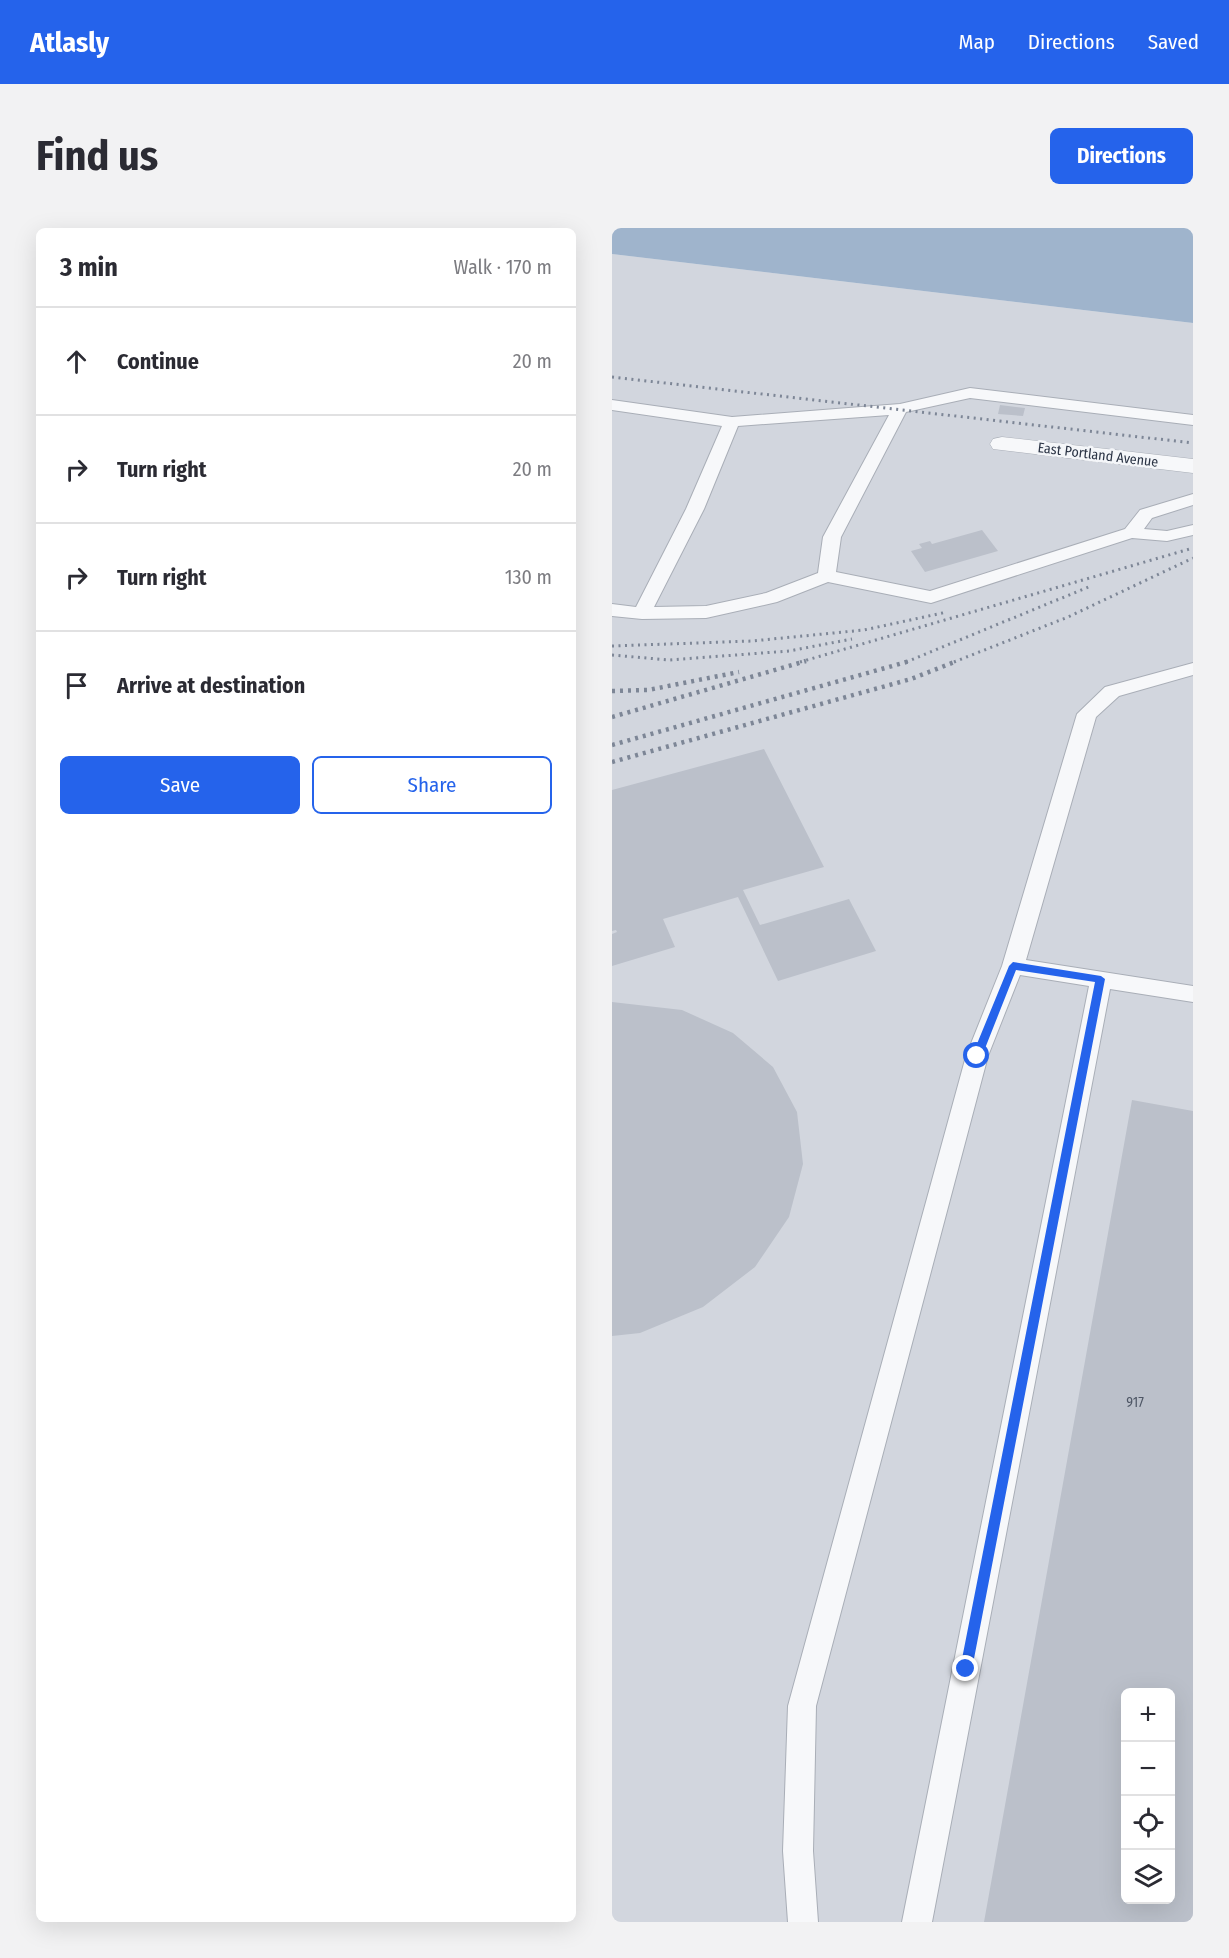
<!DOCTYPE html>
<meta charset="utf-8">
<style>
:root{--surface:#fff;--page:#f2f2f3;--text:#2b2b33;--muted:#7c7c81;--line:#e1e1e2;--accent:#2563eb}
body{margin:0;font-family:"Fira Sans Condensed",sans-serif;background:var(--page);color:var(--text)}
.controls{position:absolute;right:18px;bottom:18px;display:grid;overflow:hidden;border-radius:9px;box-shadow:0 6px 24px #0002}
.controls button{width:54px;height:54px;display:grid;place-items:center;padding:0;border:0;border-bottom:2px solid var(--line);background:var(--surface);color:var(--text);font:30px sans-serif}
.stop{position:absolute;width:18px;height:18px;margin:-14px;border:4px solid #2563eb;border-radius:50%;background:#fff}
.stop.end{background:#2563eb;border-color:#fff;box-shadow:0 2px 6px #0008}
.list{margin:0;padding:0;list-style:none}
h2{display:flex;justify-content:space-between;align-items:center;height:78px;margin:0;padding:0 24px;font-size:26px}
h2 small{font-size:20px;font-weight:400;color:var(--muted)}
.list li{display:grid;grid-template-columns:39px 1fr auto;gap:18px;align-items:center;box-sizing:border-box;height:108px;padding:0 24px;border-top:2px solid var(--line)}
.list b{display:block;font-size:22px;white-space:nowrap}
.list em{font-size:20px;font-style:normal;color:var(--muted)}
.actions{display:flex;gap:12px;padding:18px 24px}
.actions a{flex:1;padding:14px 0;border:2px solid var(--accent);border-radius:9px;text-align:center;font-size:21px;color:var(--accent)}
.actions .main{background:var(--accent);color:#fff}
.icon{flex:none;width:33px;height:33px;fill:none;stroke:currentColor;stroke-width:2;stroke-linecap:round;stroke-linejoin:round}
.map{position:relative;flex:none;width:581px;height:1694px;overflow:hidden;border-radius:9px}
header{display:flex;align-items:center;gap:36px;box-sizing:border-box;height:84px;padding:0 30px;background:var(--accent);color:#fff}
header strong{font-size:28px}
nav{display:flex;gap:33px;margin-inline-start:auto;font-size:21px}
.intro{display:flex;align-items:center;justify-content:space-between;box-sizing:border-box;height:144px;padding:0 36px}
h1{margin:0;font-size:42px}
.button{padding:15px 27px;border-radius:9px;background:var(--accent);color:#fff;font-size:21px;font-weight:700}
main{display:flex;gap:36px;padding:0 36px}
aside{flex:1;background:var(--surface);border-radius:9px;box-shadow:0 6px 24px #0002}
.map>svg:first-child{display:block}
.built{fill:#d2d6de;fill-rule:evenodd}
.water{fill:#9fb4cc}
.building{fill:#bbc0ca;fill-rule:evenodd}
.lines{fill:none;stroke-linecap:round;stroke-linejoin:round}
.lane-casing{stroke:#a9aeb7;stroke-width:2}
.street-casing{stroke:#a9aeb7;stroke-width:1}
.lane{fill:#f7f8fa;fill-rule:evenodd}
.street{fill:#f7f8fa;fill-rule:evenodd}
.rail-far1{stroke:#7d8696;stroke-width:3;stroke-dasharray:2 4.5;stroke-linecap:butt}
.rail{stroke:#7d8696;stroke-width:4.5;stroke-dasharray:3 5;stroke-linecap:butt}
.route{fill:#2563eb}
.labels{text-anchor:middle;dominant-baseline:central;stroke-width:5;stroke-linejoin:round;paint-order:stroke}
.far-street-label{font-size:14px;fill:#2b3445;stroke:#f4f6f9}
.number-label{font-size:14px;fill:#4f5766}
</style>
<header>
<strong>Atlasly</strong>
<nav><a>Map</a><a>Directions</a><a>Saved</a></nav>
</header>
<div class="intro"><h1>Find us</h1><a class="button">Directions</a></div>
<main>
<aside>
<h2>3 min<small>Walk · 170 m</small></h2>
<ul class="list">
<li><svg class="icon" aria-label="ahead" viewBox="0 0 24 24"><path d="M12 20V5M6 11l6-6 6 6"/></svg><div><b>Continue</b></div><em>20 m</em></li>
<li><svg class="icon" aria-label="right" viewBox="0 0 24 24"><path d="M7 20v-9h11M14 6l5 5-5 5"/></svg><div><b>Turn right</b></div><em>20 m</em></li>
<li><svg class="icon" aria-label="right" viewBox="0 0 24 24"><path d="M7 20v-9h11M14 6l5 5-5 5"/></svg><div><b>Turn right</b></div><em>130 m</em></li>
<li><svg class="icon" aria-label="arrive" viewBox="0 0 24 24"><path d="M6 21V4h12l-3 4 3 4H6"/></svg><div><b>Arrive at destination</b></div></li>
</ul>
<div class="actions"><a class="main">Save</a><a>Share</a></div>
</aside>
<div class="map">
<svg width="581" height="1694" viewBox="0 0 581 1694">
<rect width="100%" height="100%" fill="#e4e7ec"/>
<path class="built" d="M0,26L581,95V1694H0ZM514,1464H558V1672H514Z"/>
<path class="water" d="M0,0H581V95L0,26Z"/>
<path class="building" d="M388,177L413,180L411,188L386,186Z
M370,302L386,323L313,344L299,323L310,320L307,316L318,313L320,316Z
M152,521L212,639L131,662L148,697L237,671L264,723L166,753L126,669L51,691L63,719L0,738V706L5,704L4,702L0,703V562Z
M0,774L70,782L121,805L161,839L185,884L191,936L177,989L143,1039L91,1079L28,1105L0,1108Z
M520,872L581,883V1694H372ZM514,1464H558V1672H514Z"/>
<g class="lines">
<defs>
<path id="lane" d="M358,160L581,187V197L358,170L294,184L229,309L224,344L318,363L513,301L528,282L581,266V277L540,290L532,301L555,303L581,297V307L555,313L520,310L319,375L216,354L165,374L94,390L30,391L0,388V376L24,379L74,281L110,198L0,182V172L120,189L288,176ZM277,187L211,309L206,345L154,365L94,378L42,379L92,281L126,198Z
M581,435V447L507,468L484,489L414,732L581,758V774L498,761L320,1694H290L477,758L408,747L376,828L204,1478L201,1623L206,1694H176L171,1623L176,1478L354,828L390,738L465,486L493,459Z"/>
<path id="street" d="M390,209L581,231V245L381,221L378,216L381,211Z"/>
</defs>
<use href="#lane" class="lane-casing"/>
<use href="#street" class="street-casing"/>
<use href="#lane" class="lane"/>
<use href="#street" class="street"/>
<path class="rail-far1" d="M0,149L581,215
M0,418L140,413L252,402L335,384
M0,427L57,432L177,423L240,411
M188,434L581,320
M294,434L479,358
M342,434L456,389L581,330"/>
<path class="rail" d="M0,463L36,462L127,444
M0,489L194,433
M0,517L298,433
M0,534L299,451L345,433"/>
</g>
<path class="route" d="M401,734L489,748L493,751L360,1441L354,1447L348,1441L483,754L404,742L370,828L368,831H361L360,828L397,738Z"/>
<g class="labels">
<g class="far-street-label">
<text transform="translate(486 227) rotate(7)">East Portland Avenue</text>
</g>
<g class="number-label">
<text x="523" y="1174">917</text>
</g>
</g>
</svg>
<div class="controls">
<button>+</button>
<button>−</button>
<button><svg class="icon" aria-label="locate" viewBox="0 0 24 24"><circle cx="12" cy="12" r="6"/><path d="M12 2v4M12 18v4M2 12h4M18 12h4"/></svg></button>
<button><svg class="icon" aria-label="layers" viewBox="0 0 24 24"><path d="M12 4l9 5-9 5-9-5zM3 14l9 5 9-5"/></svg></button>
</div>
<div class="stop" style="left:365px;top:828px"></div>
<div class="stop end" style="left:354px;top:1441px"></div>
</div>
</main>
